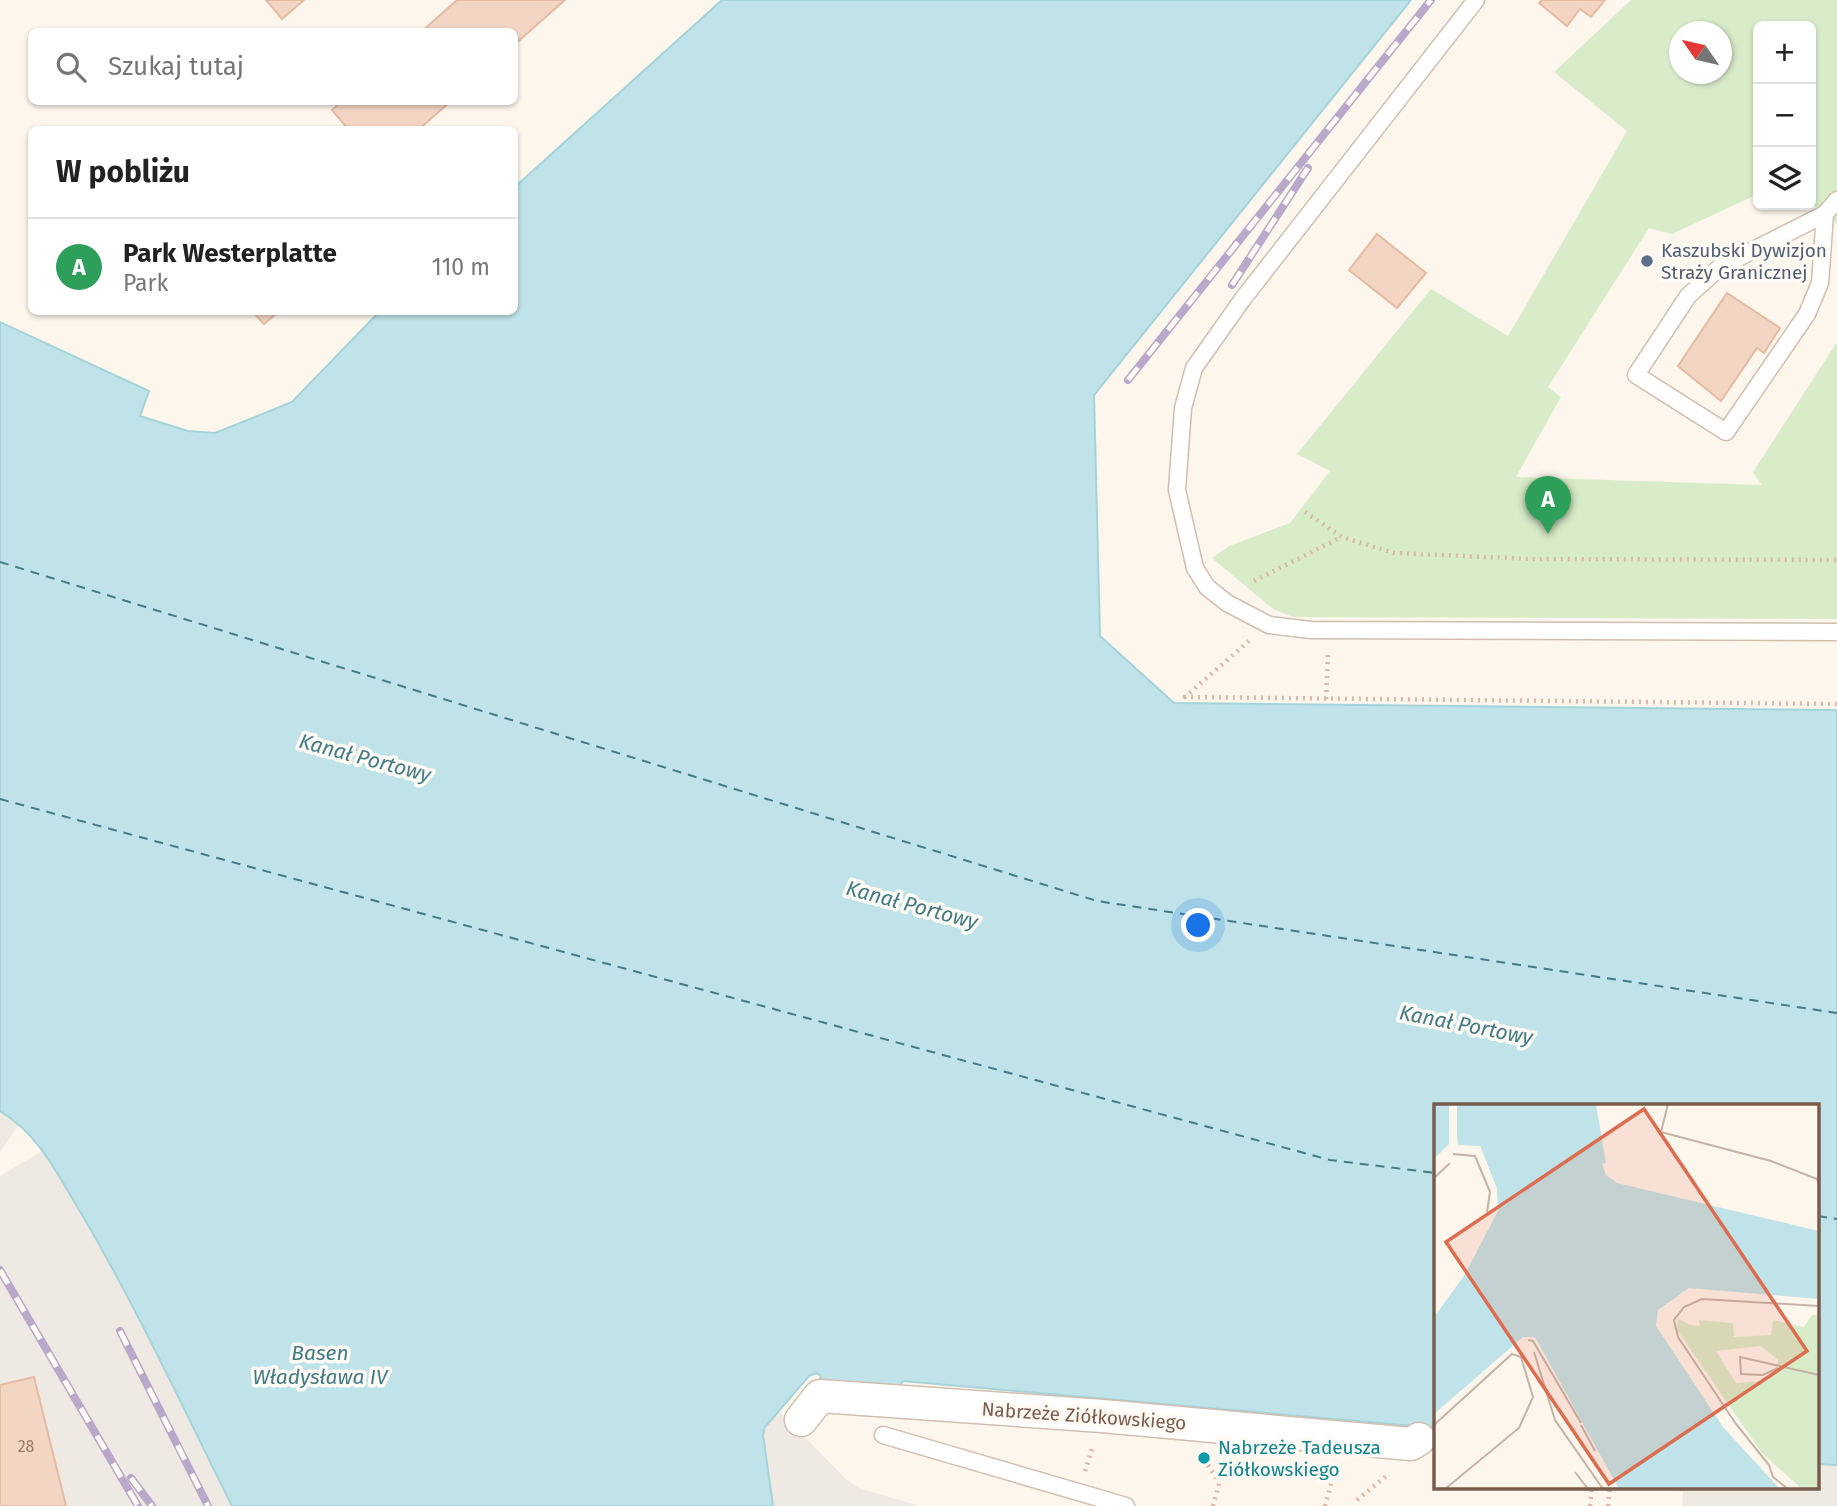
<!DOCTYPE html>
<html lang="pl">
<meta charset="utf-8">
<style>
:root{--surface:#fff;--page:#f6f6f6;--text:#222;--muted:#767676;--line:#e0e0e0;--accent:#e76f51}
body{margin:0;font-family:"Fira Sans",sans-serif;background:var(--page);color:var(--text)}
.controls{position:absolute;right:21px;top:21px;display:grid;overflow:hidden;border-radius:10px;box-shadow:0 2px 5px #0004}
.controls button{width:63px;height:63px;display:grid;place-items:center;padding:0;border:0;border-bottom:2px solid var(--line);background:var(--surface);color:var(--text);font:35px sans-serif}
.compass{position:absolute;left:1669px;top:21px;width:63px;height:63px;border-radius:50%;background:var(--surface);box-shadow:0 2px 5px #0004;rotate:304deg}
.you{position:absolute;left:1199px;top:926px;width:24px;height:24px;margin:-18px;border:5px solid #fff;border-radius:50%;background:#1a73e8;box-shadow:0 0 0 10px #1a73e833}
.badge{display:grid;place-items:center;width:46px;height:46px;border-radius:50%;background:var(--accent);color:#fff;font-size:23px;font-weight:700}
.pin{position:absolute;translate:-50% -58px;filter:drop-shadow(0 2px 4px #0008)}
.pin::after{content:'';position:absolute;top:37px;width:24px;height:21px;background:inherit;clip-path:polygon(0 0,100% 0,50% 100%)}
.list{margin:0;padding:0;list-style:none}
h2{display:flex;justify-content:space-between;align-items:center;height:91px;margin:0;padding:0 28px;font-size:30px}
h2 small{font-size:23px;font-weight:400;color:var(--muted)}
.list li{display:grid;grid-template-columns:46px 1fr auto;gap:21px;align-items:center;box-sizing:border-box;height:98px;padding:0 28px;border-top:2px solid var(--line)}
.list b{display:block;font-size:26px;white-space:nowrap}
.list p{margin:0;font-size:23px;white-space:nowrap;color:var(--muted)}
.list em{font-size:23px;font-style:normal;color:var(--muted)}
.icon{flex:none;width:38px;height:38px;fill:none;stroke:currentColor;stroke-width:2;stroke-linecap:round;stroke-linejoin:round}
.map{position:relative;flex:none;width:1837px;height:1506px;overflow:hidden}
.search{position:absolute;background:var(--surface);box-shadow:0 2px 5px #0004;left:28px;top:28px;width:490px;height:77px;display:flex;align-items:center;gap:18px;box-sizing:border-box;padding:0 24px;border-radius:10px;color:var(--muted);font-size:26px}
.panel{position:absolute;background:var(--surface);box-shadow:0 2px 5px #0004;left:28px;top:126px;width:490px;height:189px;border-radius:10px}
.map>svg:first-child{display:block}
.industrial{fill:#efe9e4}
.green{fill:#d8ecc9;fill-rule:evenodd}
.water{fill:#bfe3e8;stroke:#a5d3da;stroke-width:2}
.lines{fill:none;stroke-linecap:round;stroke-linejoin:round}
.ferry{stroke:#437c86;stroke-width:2;stroke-dasharray:9 7;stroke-linecap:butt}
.building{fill:#f3d5c3;stroke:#e6bba3;stroke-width:2}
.lane-casing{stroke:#d1beb0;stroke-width:19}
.street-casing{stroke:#d1beb0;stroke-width:35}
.path{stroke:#d9b8a5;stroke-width:4.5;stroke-dasharray:2 5;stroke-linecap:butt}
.lane{stroke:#fff;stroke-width:16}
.street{stroke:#fff;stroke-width:32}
.rail-casing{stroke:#b9a8c9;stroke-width:8}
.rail{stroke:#fffaf3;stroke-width:5;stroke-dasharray:16;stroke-linecap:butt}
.service-dot{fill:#5c6f8a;stroke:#fffaf3;stroke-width:2.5}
.culture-dot{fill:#0f9aa8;stroke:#fffaf3;stroke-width:2.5}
.labels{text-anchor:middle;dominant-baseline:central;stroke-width:7;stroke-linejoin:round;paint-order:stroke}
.number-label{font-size:16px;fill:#987a6a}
.service-label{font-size:19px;fill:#4e5e75;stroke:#fffaf3;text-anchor:start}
.street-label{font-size:19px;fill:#7a5c4d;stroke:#fffaf3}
.culture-label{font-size:19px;fill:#0d838f;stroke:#fffaf3;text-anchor:start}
.water-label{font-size:21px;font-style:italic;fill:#437c86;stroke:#fffaf3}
.inset-river{fill:none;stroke:#bfe3e8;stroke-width:3.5}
.inset-road{fill:none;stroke:#c5b3a7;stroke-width:2}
.view{fill:#dc6d51;fill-opacity:0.15;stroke:#dc6d51;stroke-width:3.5}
.inset-edge{fill:none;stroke:#7a5c4d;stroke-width:3.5}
</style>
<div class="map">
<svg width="1837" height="1506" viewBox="0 0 1837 1506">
<rect width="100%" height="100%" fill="#fdf6ec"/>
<path class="industrial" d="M0,1111L20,1123L0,1152Z
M44,1150L109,1261L232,1506H0V1176Z
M779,1411L848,1481L862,1489L920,1506H483L769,1480L763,1435L765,1427Z
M1818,1464L1837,1465V1506H1682L1683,1492L1666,1487H1818Z"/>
<path class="green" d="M1631,0H1837V223L1811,203V26H1758V194L1672,234L1649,228L1548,387L1561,397L1516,477L1762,485L1753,472L1837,342V619L1293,617L1273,609L1212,558L1229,546L1290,523L1330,471L1297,454L1431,289L1508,336L1627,131L1554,72ZM1680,32H1722V74H1680Z"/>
<path class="water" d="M722,0H1411L1094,395L1100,636L1174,703L1837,710V1465L1818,1464V1105H1436V1428L903,1381L893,1394L824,1389L820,1375L816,1373L809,1376L765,1427L763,1435L773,1506H232C183,1408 137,1308 81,1213C58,1175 39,1134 0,1111V322L149,391L140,416L188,431L215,433L292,402L379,312H514L515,187Z"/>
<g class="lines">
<path class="ferry" d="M0,562L1097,901L1837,1013
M0,799L1330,1160L1436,1173
M1818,1216L1837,1219"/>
</g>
<path class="building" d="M266,0H304L282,19Z
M457,0H565L514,45V32H421Z
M1542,0H1605L1591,17L1580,9L1567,26L1539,3Z
M341,102H450L418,130H349L332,110Z
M1377,234L1426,273L1397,308L1349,270Z
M1727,293L1780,328L1764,353L1757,348L1721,401L1678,366Z
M253,312H278L264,324Z
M34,1377L66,1506H0V1385Z"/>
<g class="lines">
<defs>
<path id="lane" d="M1476,0L1242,300L1194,368L1183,408L1177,490L1195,568L1207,587L1227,603L1269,625L1311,630L1837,632
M1825,214L1820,283L1807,314L1726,432L1636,375L1688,296L1720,267L1825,214L1837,200
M883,1435L1126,1506"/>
<path id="street" d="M801,1420L820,1396L1102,1416L1411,1444L1419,1439"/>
</defs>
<use href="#lane" class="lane-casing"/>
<use href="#street" class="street-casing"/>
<path class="path" d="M1305,512L1342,537L1394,553L1532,559L1837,560
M1254,581L1341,537
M1249,641L1185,697L1837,704
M1326,699L1328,654
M1208,1465L1219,1482
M1085,1471L1093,1446
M1357,1500L1389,1474
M1213,1506L1226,1459
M1325,1506L1335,1470
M1590,1506L1592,1487
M1608,1506L1610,1487"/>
<use href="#lane" class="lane"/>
<use href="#street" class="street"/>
<defs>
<path id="rail" d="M1232,285L1308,168
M1128,380L1431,0
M0,1270L138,1506
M120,1331L208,1506
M131,1478L152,1506"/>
</defs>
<use href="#rail" class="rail-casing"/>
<use href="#rail" class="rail"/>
</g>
<circle class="service-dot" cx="1647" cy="261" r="7"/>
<circle class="culture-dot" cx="1204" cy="1458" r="7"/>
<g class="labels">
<g class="number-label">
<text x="26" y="1446">28</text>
</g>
<g class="service-label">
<text x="1661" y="250">Kaszubski Dywizjon<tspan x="1661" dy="22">Straży Granicznej</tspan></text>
</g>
<g class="street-label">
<text transform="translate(1084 1416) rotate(4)">Nabrzeże Ziółkowskiego</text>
</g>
<g class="culture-label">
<text x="1218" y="1447">Nabrzeże Tadeusza<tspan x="1218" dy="22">Ziółkowskiego</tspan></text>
</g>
<g class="water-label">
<text transform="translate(365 758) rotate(15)">Kanał Portowy</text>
<text transform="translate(912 905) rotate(15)">Kanał Portowy</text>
<text transform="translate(1466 1025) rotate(11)">Kanał Portowy</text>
<text x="320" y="1353">Basen<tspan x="320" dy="24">Władysława IV</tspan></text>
</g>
</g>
<g transform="translate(1434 1104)">
<rect width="385" height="385" fill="#fdf6ec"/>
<path d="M378,211H385V385H368L328,349L243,226L244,214L256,221L266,222L265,216L299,219L300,233L337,231L339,216L370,223ZM327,242L344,256V269L330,277L302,279L282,247Z" fill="#d8ecc9" fill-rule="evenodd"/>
<path d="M0,0H15V40L0,55ZM23,0H162L172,59L168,60L172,71L183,79L385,127V195L255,184L224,206L222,222L289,323L346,385H185L101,233H89L0,310V213L30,172L64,107L63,85L46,42H23Z" fill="#bfe3e8"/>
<path d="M20,0L24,41L46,42L63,85L59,87L44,45L20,43Z" fill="#fdf6ec"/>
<path class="inset-river" d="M80,0L175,283L228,385M120,0L189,229L256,371L277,385"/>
<path class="inset-road" d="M234,0L227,28L337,57L383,75L385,81M19,50L41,52L56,88L53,108M0,74L16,59M94,236L99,237L147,319M100,248L121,316L169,385M344,264L329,271L307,270L306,253L385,271M0,321L78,250L87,253L99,293L85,324L11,385M147,321L161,347M141,368L154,385M354,385L339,373L335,361L302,320L244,233L240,216L250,203L268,195L385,202"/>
<path class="view" d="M210,5L373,247L175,380L12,138Z"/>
<rect width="385" height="385" class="inset-edge"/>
</g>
</svg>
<div class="controls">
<button>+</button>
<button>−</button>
<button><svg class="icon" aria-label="layers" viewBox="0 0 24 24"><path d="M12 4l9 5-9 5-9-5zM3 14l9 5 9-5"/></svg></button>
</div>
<svg class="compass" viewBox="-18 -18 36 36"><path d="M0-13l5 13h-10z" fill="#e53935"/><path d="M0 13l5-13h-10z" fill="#767676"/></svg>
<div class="you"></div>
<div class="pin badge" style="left:1548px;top:534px;background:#2e9e5b">A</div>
<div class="search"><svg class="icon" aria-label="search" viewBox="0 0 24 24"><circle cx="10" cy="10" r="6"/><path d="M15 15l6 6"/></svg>Szukaj tutaj</div>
<section class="panel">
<h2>W pobliżu<small></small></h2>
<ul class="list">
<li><span class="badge" style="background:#2e9e5b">A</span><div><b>Park Westerplatte</b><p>Park</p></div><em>110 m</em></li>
</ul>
</section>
</div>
